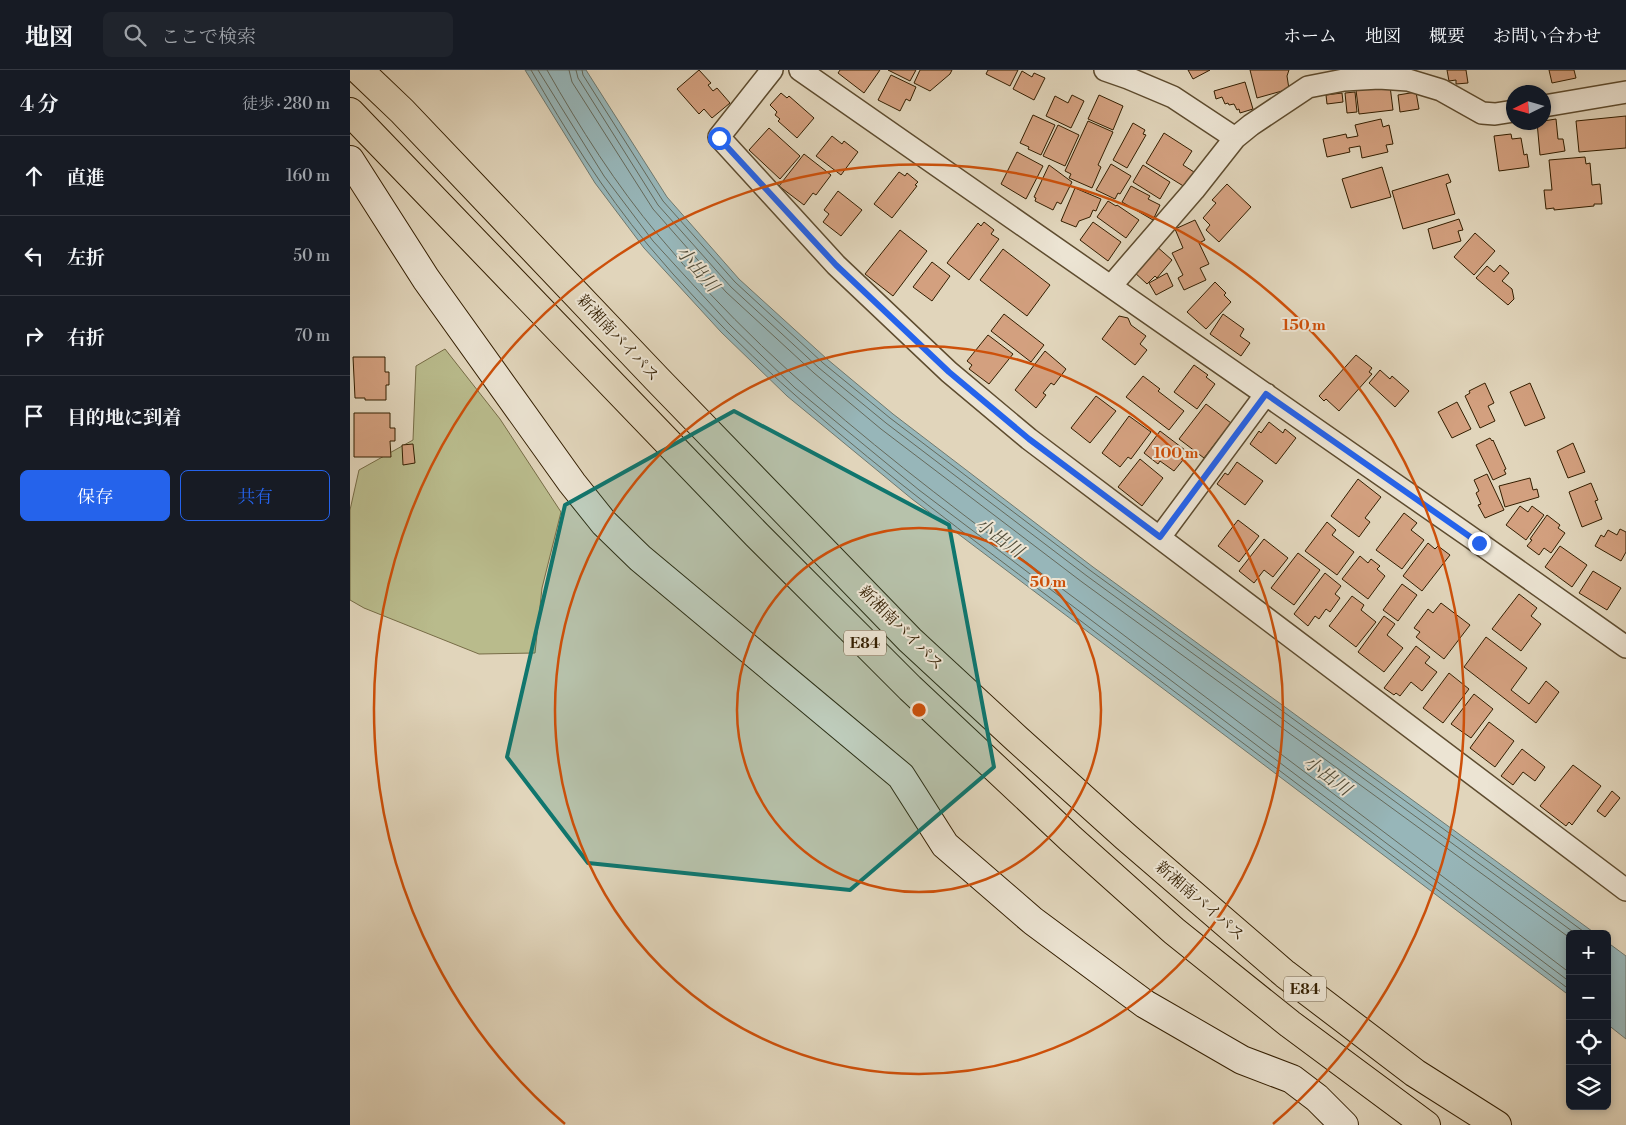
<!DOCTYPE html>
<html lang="ja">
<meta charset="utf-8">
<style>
:root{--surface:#171b24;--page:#20242c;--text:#f1f3f6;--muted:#9ea1a6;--line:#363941;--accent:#2563eb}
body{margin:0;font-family:"Libre Bodoni","Noto Serif JP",serif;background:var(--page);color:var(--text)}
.controls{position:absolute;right:15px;bottom:15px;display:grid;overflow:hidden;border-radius:8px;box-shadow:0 2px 8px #0003}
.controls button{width:45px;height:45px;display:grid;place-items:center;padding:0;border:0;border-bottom:1px solid var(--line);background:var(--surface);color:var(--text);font:25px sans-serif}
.compass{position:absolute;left:1156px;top:15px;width:45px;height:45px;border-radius:50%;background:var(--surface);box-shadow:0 2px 8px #0003;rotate:265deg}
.stop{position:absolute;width:15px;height:15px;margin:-11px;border:4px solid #2563eb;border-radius:50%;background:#fff}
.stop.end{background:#2563eb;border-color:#fff;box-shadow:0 1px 5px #0008}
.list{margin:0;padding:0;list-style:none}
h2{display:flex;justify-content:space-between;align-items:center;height:65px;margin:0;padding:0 20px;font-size:21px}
h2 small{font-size:16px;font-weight:400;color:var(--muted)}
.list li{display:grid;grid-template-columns:32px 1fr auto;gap:15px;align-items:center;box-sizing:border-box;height:80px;padding:0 20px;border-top:1px solid var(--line)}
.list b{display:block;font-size:19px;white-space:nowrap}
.list em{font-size:16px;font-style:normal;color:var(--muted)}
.actions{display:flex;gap:10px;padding:15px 20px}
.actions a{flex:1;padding:11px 0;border:1px solid var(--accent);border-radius:8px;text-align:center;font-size:18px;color:var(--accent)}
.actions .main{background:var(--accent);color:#fff}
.icon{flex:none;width:28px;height:28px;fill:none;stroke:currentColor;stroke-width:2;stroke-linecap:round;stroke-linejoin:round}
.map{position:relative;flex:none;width:1276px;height:1055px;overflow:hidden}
header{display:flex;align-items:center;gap:30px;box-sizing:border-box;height:70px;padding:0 25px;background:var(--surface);border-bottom:1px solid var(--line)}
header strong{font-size:24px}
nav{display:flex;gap:28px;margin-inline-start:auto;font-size:18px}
.search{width:350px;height:45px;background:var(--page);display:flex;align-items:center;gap:12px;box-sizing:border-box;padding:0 18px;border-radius:8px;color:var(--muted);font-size:19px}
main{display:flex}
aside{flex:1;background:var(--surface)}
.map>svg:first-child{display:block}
.green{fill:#b9bb8c;stroke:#766c46}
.water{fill:#97b6b9;stroke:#6f796f}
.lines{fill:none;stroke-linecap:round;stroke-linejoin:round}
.shore{stroke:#656a5c;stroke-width:1}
.building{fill:#d3a07f;stroke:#331e00}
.street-casing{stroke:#5e4c2f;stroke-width:24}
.secondary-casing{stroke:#331e00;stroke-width:30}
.highway-casing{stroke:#331e00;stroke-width:30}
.street{stroke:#ece4d3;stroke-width:21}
.secondary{stroke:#ece4d3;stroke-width:28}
.highway{stroke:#e1d5bb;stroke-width:28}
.route{stroke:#2563eb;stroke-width:6}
.marked{fill:#0f766e;fill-opacity:0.2;stroke:#0f766e;stroke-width:4;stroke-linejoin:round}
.ring{fill:none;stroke:#cd500a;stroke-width:2.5}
.labels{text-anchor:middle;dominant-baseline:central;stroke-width:4;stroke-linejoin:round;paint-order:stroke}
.shield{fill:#ece4d3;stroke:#6a593f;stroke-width:1}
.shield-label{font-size:15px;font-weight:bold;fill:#331e00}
.street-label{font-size:16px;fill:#331e00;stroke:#ece4d3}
.water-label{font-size:18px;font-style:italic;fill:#514c38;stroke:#ece4d3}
.centre{fill:#cd500a;stroke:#ece4d3;stroke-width:2.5}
.ring-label{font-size:15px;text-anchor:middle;font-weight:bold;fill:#cd500a;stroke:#ece4d3;stroke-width:4;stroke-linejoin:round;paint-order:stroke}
</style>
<header>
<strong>地図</strong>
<div class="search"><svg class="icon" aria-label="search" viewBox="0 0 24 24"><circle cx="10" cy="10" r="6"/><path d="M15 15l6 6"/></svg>ここで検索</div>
<nav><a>ホーム</a><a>地図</a><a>概要</a><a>お問い合わせ</a></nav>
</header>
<main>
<aside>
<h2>4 分<small>徒歩 · 280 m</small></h2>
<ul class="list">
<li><svg class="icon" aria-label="ahead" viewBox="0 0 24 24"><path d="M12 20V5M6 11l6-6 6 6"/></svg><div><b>直進</b></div><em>160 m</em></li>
<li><svg class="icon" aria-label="left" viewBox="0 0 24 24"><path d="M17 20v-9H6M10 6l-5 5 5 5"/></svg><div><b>左折</b></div><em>50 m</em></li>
<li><svg class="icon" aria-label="right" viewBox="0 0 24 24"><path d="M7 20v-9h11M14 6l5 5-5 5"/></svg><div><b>右折</b></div><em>70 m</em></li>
<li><svg class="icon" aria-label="arrive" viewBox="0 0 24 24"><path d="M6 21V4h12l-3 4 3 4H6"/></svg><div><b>目的地に到着</b></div></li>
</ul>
<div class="actions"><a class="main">保存</a><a>共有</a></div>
</aside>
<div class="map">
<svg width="1276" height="1055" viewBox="0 0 1276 1055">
<rect width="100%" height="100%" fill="#e1d5bb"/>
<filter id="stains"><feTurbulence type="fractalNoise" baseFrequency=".004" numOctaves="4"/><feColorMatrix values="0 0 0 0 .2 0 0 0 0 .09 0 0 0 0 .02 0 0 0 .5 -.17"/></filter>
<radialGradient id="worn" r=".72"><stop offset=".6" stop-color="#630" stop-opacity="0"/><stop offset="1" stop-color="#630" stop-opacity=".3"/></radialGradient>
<path class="green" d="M95,279L150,349L211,442L192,518L185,583L129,584L14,538L0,530V440L9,400L63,370L66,296Z"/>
<path class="water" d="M175,0H236L317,127L389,209L477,289L543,344L743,497L1246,864H1220V926L562,429L437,326L371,262L294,178L245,113Z
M1257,872L1276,886V969L1257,954Z"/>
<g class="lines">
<path class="shore" d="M181,0C216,61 253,121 298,175C429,332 598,450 760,573C913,688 1067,804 1220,920
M188,0L254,106L303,171L379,254L445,318L569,420L1220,912
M197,0C230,58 266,115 309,166C437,321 604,437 763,557C915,672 1067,787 1220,903
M219,0L222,12L303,139L376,222L464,303L531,359L732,512L1220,868
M226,0L228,8L308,135L381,217L469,298L536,353L737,506L1226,864
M232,0L233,5L313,131L385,212L473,293L540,348L741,501L1237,864"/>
</g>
<path class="building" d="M349,0L361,13L358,15L363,21L367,18L380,33L362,48L354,39L349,44L327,19Z
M490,0H530L514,23L488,3Z
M538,0H566L560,11Z
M570,0H602L600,4L580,21L564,13Z
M638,0H668L660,16L636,4Z
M838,0H860L843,9Z
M900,0H939L937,6L939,19L907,28Z
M1097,0H1116L1118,13L1106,14V10L1099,11Z
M1199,0H1224L1226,8L1202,13Z
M672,1L682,7L684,3L695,8L684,30L663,19Z
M541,5L566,17L560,31L556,29L550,41L528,30Z
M895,12L903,39L890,43L889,39L887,40L884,34L879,35L878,33L875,34L872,27L866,29L864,21Z
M1040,16L1043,40L1009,44L1006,20Z
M1005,22L1007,42L997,43L995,23Z
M1066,22L1069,39L1050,42L1048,25Z
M431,23L437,28L439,26L464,48L447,68L428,51L430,49L425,45L427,42L420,35Z
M992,23L993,32L977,34L976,25Z
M722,25L734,31L721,58L696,46L705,26L718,33Z
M749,25L773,36L763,60L738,49Z
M683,45L705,55L691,85L678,79L679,77L670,73Z
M1276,46V78L1229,82L1226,51Z
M1031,49L1033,57L1039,55L1043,74L1036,75L1038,82L1012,88L1010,76L999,78L1000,82L977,87L973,69L996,64L997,68L1008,66L1005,55Z
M1206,49L1208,69H1213L1215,81L1190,85L1187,52Z
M738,51L763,62L748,95L751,97L742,118L719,108L721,104L715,101Z
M783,53L795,60L793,64L796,65L777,98L763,90Z
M708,55L729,65L715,96L693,86Z
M419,58L450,86L430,109L399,80Z
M814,63L842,81L833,95L844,102L835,117L796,93Z
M1161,64L1162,69L1171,68L1174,85L1177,84L1179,97L1149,101L1144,66Z
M482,66L492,74L494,71L508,82L491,105L466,86Z
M667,82L693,96L676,129L651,114Z
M454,84L481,105L466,125L463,123L454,135L429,116Z
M1235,87L1236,94L1240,93L1242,115L1250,114L1252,134H1244V136L1204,140V138L1196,139L1194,120H1202L1199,90Z
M761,94L781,106L770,124L768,123L765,129L746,120Z
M699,95L722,112L711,134L707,132L703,140L685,131L686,128L684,127Z
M793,95L820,112L810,129L783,112Z
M1032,97L1041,127L1001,138L992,109Z
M549,102L555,106L557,103L568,112L565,115L567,116L542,148L524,134Z
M1098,104L1101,112L1096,114L1105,144L1053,159L1042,121Z
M877,114L901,137L869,172L856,160L860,155L853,148L866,133L862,130Z
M781,116L800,126L798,129L810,135L803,150L772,132Z
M725,118L751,129L746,141L743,140L740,147L729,151L726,157L711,151Z
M488,121L512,140L491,166L473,152L479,144L474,140Z
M758,131L766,136L767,135L789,150L776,168L747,147Z
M1109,149L1113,160L1108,161L1111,171L1083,179L1078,159Z
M845,150L855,170L849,173L859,194L850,198L856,210L834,220L828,208L833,205L822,183L833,178L825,159Z
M634,152L644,160L641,164L649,169L619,210L597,193L628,153L631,156Z
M743,152L771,172L758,191L730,170Z
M550,160L577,181L543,226L515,204Z
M1125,163L1145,181L1124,205L1104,187Z
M805,175L822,190L807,208L805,206L797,214L783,201Z
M653,179L700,215L677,246L630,210Z
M582,192L600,206L582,231L563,217Z
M1150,195L1159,203L1152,211L1162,219L1164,229L1158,235L1126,208L1137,196L1144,202Z
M817,203L823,216L806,225L799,213Z
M865,212L876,223L874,225L881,232L856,259L837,242Z
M654,244L694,275L681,292L641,261Z
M873,244L894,259L890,266L900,273L891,286L860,264Z
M769,246L778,248L781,255L796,266L790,274L797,280L785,295L752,269Z
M638,265L663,284L639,314L619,299L622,295L617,291Z
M695,281L716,299L704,315L701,313L693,323L696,325L686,338L665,320Z
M1006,285L1022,298L1019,302L1022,304L989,341L976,329L974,331L969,326Z
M3,287H35V302H39V315H36V330H15V328H5Z
M844,295L858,305L856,307L865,314L847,339L824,322Z
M1030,300L1040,309L1042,306L1059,321L1045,337L1019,313Z
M793,306L810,319L808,321L834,341L819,360L776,327Z
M1135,313L1144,333L1138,336L1145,351L1130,358L1115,326L1120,323L1119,321Z
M1180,313L1195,348L1175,356L1160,322Z
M746,326L766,341L740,373L721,358Z
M1107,332L1121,359L1102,368L1088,342Z
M856,334L881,353L854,388L829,369Z
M4,343H40V358H45V371H40L41,387H4Z
M779,346L801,362L781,389L778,387L770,397L752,383Z
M919,352L933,363L935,359L946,368L926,394L900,374L909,361L911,363Z
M810,361L835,380L829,387L833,390L824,401L810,391L808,394L794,383Z
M1140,368L1142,371L1143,370L1156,399L1154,400L1156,404L1143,410L1126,375Z
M1223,373L1235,402L1218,408L1207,381Z
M63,374L65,393L53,395L52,375Z
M790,389L813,408L792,436L768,417Z
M887,392L913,411L895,435L867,414L875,403L878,405Z
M1137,404L1154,440L1135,448L1128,435L1131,434L1126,423L1129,421L1124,410Z
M1180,408L1183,420L1187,419L1189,427L1155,437L1149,416Z
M1008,409L1031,427L1015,448L1020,452L1009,467L981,446Z
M1241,413L1248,430L1245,431L1252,449L1232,457L1219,422Z
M1170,436L1178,442L1182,436L1194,445L1176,470L1156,455Z
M1054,443L1067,453L1061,460L1074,470L1052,499L1026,480Z
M1197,445L1210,455L1208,458L1215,463L1201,483L1194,478L1189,485L1177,476L1182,470L1180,469Z
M888,450L909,466L889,492L868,476Z
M977,452L986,460L982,465L1004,482L987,505L955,481Z
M1270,459L1276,462V482L1271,491L1245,476L1251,465L1254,467L1258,460L1267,465Z
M914,469L938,488L923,507L914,500L904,513L889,501Z
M1078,473L1085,479L1088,476L1100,485L1072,521L1053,506Z
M1210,476L1237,495L1222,517L1195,497Z
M948,483L970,500L944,535L921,518Z
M1010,486L1018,493L1021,489L1030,496L1027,499L1035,506L1018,529L992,509Z
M1243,501L1271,518L1257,540L1229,523Z
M975,503L991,516L985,524L990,528L980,542L976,539L969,549L965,546L958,556L944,544Z
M1052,514L1067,525L1048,551L1033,540Z
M1169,524L1187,538L1181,546L1191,554L1171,581L1142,559Z
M1002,526L1014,535L1011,540L1026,552L1006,577L979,556Z
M1091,533L1120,555L1094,589L1066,567L1070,562L1064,558L1078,539L1083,543Z
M1034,546L1045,554L1037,565L1053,578L1034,602L1008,582Z
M1136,567L1177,598L1161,620L1179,634L1196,611L1209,622L1186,653L1114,597Z
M1066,576L1080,587L1075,593L1087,602L1072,621L1061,612L1050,626L1046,623L1044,625L1034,618Z
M1099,603L1119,619L1093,653L1073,638Z
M1124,624L1143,639L1121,668L1101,654Z
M1139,652L1164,671L1145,697L1120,678Z
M1172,679L1195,697L1185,711L1173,702L1163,715L1151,706Z
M1223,695L1251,716L1222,755L1219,752L1216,756L1190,736Z
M1262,721L1270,728L1255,747L1247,741Z"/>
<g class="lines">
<defs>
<path id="street" d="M422,0L369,67L486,195L599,302L679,369L1276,820
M450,0L1129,473L1276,577
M755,0L778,8L823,27L885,68L901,55L958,17L994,10L1029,8L1058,10L1091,20L1132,43L1145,44L1164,41
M1194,36L1276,22
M761,216L844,120L885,68
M810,467L916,324"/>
<path id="secondary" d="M0,90L76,209L222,413L254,453L290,488L551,706L595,775L683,851L795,934L892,990L942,1009L967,1028L994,1055"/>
<path id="highway" d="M9,0L52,41L307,309L560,570L667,669L776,767L935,904L1065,1003L1147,1055
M0,42L407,465L560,618L721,769L824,861L940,954L1076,1055"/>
</defs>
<use href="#street" class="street-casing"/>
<use href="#secondary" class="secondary-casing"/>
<use href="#highway" class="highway-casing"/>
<use href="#street" class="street"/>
<use href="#secondary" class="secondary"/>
<use href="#highway" class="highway"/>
</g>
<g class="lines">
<path class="route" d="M369,68L486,195L599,302L679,369L810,467L916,324L1129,473"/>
</g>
<path class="marked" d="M384,341L599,455L644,697L500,820L238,793L157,687L215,435Z"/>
<g class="ring">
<circle cx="569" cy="640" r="182"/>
<circle cx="569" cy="640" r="364"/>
<path d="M215 1054A545 545 0 1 1 923 1054"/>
</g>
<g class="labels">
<g class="shield">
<rect x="494" y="560.5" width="42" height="25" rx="4"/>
<rect x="934" y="906.5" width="42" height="25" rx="4"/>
</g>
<g class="shield-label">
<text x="515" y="573">E84</text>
<text x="955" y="919">E84</text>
</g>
<g class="street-label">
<text transform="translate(268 268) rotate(47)">新湘南バイパス</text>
<text transform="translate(551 558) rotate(45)">新湘南バイパス</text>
<text transform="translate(850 831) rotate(41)">新湘南バイパス</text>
</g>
<g class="water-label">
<text transform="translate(347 199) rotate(49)">小出川</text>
<text transform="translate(649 468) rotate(36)">小出川</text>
<text transform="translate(977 706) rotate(36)">小出川</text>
</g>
</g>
<circle cx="569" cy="640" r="8" class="centre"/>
<g class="ring-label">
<text x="954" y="260">150 m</text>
<text x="826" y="388">100 m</text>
<text x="698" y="517">50 m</text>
</g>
<rect width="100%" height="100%" filter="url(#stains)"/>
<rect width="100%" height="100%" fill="url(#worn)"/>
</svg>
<div class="controls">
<button>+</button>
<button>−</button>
<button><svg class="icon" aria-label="locate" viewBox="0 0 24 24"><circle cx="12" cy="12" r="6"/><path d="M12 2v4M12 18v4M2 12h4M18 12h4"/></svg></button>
<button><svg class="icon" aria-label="layers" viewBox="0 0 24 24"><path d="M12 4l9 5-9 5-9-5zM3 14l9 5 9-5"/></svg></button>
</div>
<svg class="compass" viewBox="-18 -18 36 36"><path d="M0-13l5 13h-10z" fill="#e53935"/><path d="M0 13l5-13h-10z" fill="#9ea1a6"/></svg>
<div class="stop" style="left:369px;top:68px"></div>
<div class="stop end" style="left:1129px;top:473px"></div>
</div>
</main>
